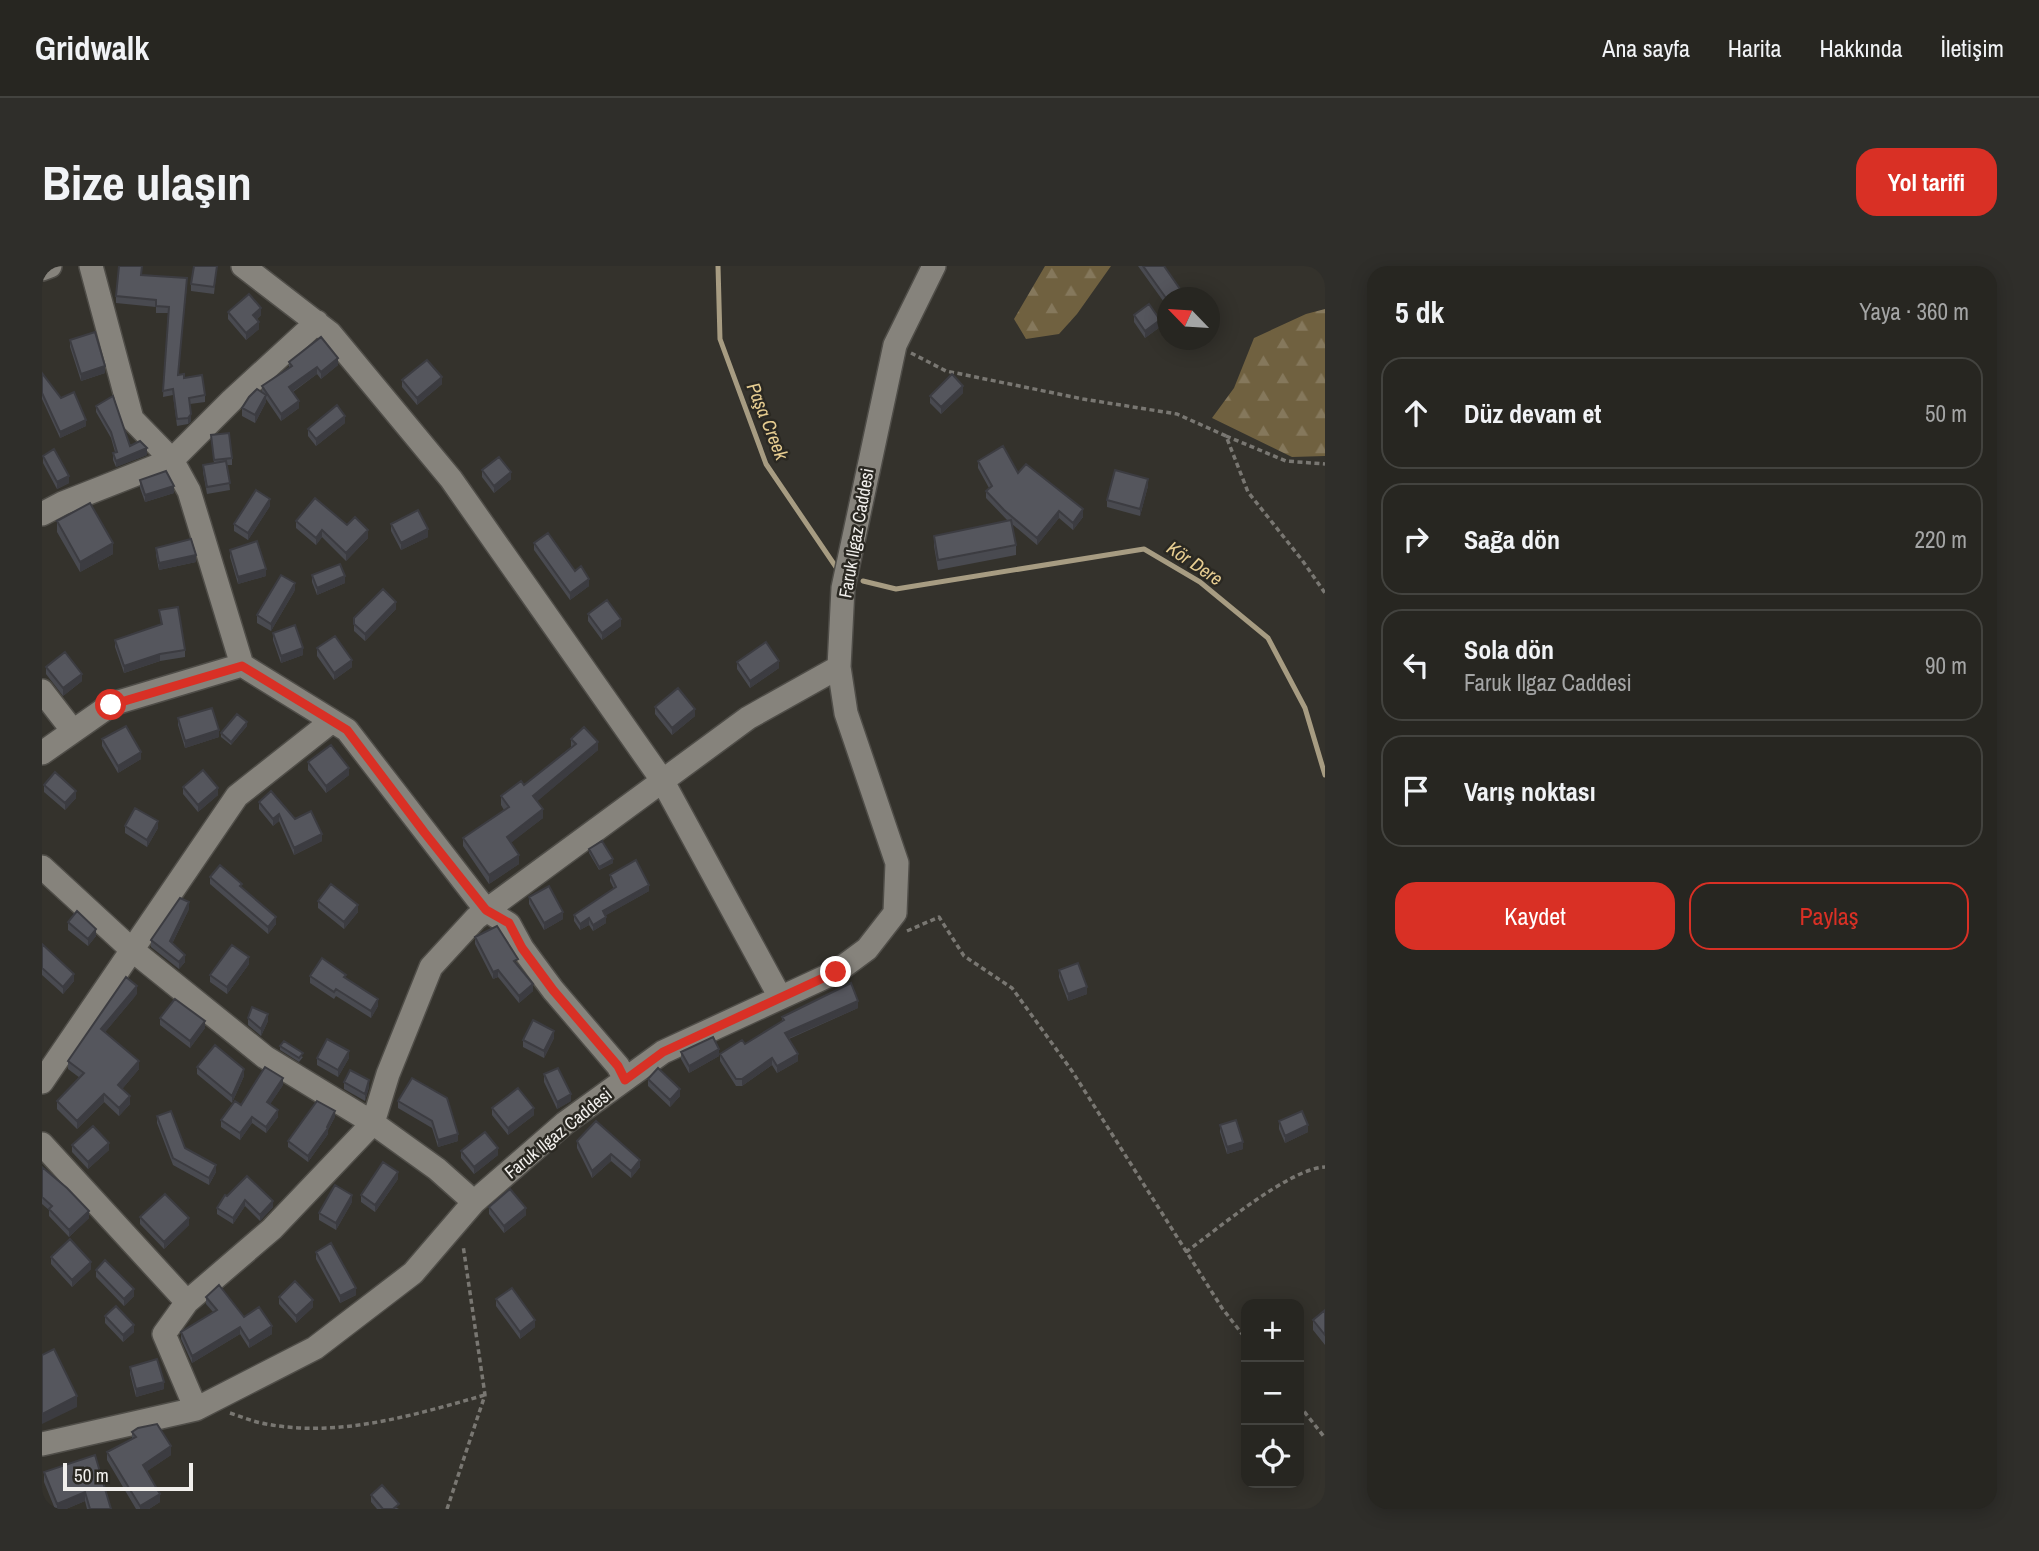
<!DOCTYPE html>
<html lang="tr">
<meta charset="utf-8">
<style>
:root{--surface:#272621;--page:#2f2e2a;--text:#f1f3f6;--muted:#a4a5a5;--line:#43433f;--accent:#d93025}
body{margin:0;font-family:"Archivo Narrow",sans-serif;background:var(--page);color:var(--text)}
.controls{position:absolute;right:21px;bottom:21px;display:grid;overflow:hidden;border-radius:14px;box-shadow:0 4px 18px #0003}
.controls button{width:63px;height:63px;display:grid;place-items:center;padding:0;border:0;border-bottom:2px solid var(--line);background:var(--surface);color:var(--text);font:35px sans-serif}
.compass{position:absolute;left:1115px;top:21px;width:63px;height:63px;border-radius:50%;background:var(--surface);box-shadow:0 4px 18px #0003;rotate:295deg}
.scale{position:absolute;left:21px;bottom:18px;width:130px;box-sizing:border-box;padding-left:7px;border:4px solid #f1efec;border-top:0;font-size:19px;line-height:24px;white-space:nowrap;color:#f1efec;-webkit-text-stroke:5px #2a2822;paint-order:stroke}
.stop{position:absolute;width:21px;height:21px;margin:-16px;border:5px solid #d93025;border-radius:50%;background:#fff}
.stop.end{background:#d93025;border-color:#fff;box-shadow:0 2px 7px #0008}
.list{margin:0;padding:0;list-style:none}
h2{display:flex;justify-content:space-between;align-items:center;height:91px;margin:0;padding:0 28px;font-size:30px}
h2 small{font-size:23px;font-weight:400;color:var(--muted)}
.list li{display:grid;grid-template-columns:46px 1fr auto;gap:21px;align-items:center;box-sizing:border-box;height:112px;margin:0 14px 14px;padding:0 14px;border:2px solid var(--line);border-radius:21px}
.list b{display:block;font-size:26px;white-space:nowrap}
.list p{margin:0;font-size:23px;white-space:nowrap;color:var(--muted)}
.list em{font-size:23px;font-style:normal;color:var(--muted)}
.actions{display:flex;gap:14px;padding:21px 28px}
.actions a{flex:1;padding:16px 0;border:2px solid var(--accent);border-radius:21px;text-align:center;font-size:24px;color:var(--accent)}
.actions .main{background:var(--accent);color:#fff}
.icon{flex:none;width:38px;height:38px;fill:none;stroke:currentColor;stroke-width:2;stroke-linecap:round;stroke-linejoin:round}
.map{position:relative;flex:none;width:1283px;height:1243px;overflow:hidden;border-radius:21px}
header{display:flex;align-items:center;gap:42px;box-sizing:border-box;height:98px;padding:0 35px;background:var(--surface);border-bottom:2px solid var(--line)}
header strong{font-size:33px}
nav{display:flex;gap:38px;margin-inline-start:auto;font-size:24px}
.intro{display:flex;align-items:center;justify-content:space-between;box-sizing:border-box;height:168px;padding:0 42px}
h1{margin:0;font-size:49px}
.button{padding:18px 32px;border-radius:21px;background:var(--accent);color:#fff;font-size:24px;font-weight:700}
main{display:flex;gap:42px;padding:0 42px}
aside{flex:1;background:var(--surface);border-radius:21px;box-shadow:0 4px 18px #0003}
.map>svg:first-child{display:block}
.forest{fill:url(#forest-firs)}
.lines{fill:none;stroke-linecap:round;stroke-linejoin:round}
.stream{stroke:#a79c82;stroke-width:5}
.minor-casing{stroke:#4f4d48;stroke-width:26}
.path{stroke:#797772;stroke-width:3.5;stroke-dasharray:5 3.5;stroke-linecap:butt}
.minor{stroke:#86837c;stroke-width:23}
.wall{fill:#494a50}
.shaded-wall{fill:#3c3c41}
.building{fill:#55565d;stroke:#3c3c41;stroke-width:2}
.route{stroke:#d93025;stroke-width:9}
.labels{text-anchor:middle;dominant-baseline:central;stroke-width:5;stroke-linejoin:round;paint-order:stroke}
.street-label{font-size:18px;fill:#f1efec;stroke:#2a2822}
.water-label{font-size:19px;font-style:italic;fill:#e7cd91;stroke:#2a2822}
</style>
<header>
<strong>Gridwalk</strong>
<nav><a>Ana sayfa</a><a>Harita</a><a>Hakkında</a><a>İletişim</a></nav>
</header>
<div class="intro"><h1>Bize ulaşın</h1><a class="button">Yol tarifi</a></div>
<main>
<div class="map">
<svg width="1283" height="1243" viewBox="0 0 1283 1243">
<defs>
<pattern id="forest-firs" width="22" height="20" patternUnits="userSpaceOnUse" patternTransform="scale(1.75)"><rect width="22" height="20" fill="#706140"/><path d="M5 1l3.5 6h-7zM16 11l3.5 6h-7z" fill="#85785c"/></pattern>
</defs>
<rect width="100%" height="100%" fill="#34322c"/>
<path class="forest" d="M1003,0H1069L1035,48L1017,68L984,73L972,53Z
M1283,43V190L1250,191L1170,152L1192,122L1212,72L1264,48Z"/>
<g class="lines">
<path class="stream" d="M676,0L678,73L724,198L796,304
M821,315L854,323L1102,283L1158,316L1226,372L1263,442L1283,509"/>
<defs>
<path id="minor" d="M49,0L90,153L130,194L147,225L200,399L305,464L444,644L467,658L480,682L511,724L576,800L583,813
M201,0L288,67L409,213L620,514L738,731
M0,3L8,0
M0,248L21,237L130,194L190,134L275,56
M0,425L31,465
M0,487L70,438L200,399
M0,601L89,683L223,791L331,857L395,903L432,936
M0,816L195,530L290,455
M0,878L145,1036
M154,1143L122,1068L145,1036L230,963L331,857L346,808L389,701L434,652L706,452L797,401
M0,1178L154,1143L273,1082L371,1007L432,936L523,857L621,786L794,706L825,683L853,647L855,597L804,447L797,401L801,322L853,79L892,0"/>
</defs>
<use href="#minor" class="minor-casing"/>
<path class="path" d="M869,87L904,105L1041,133L1135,148L1184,170L1206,226L1260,294L1283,327
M1184,170L1244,195L1283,198
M865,665L897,651L922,690L970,722L1030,805L1180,1042L1204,1073
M1144,986C1174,964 1248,902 1283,901
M1257,1139L1283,1172
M188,1147C200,1151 212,1156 224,1158C298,1172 372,1149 443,1129
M405,1243L443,1129L421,979"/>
<use href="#minor" class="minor"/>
</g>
<path class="wall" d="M175,0L172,28L149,25V18Z
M1096,0H1122L1138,30L1124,39Z
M100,9L145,19L136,109L142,112L163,129V136L148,138L149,155L146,158L135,160L131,129L121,131L126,47H114V41L74,37V30Z
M186,46L219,49L215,53L217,63L204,74L186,53Z
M1092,49L1118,61L1103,72L1092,56Z
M28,74L63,107L39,115L28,81Z
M247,96L296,99L279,113L275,108L251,126L257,142L239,155L224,133V136L213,157L200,150V142L220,127V120L247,102Z
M0,107L19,132L44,160L18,172L0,133Z
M360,114L400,118L375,139L360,121Z
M921,127L899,148L888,137V130Z
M54,140L88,180L105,189L74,201L71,194V187L73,186L69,172L54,146Z
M303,157L274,180L266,170V163Z
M169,169L190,192V199H185L188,224L165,228L161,206V199L172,197Z
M1,190L27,217L15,223L1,197Z
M936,195L976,207L1041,251L1031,264L1017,252L995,279L970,258L974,279V289L896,304L892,280V270L966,255L944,232V225L947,222L936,202Z
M440,204L469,213L452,227L440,211Z
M98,214L132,227L103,236L98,222Z
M1106,220L1098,250L1065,241V234Z
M228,240L206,274L192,265V258Z
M15,255L71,288L38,306L15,266Z
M254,255L305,259L326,272L304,295L280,271L274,279L254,262Z
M349,258L386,271L359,284L349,265Z
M492,277L533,305L547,320L528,334L492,284Z
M114,282L154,296L117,304L114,289Z
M188,284L224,310L196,318L188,291Z
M270,309L303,317L275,329L270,316Z
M253,324L229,365L215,357V349Z
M354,343L323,375L312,365V352Z
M117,344L143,384V391L118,395L82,407L73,381V374L119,358Z
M546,348L579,360L560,374L546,355Z
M231,367L261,389L239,397L231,374Z
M275,382L310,401L292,414L275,390Z
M695,396L737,402L708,422L695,403Z
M4,401L40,415L21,430L4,408Z
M613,441L653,450L630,469L613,448Z
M136,452L177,471L143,482L136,459Z
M205,460L189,479L179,471V467Z
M60,473L99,493L76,507L60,480Z
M529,473L556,484L495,535L501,552L468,577L477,598L447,618L421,580V572L462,544L459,539V530L482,519L529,481Z
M266,496L307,509L284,527L266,504Z
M2,519L34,532L23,544L2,526Z
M141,521L176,529L156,546L141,528Z
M217,536L253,553L280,575L252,589L237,555L231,560L217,543Z
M83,560L116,562L105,581L83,567Z
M547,583L571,597L557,604L547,587Z
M568,609L607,625L564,649V657L551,665L547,659L538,664L532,655V649L572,623L568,615Z
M168,611L200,622L234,658L226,668L168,618Z
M487,631L521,653L502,664L487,638Z
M276,635L316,646L302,663L276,642Z
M147,643L130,678L143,696L137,703L109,681V674Z
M26,656L54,670L46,680L26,664Z
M433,671L476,700L491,725L477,737L456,711L451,713L433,678Z
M0,678L32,715L21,728L0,709Z
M207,698L185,728L168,716V709Z
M1017,704L1045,728L1026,735L1017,711Z
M268,710L304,712L336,740L329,752L294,730L292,733L268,717Z
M95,728L63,766L97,803L80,823L88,838L77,850L62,836L35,863L15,843V835L38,812L26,803V795Z
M816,742L747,773L756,795L735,807L730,799L700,820H694L678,795V788L703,778L740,755V751Z
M118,752L163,762L148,782L118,759Z
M206,752L226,755L219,770L206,759Z
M512,772L502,792L481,781V774Z
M238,780L261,791L257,796L238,784Z
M639,786L677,790L647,807L639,793Z
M275,792H307L296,811L275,799Z
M155,801L202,810L190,837L155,808Z
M502,808L529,835L515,843L502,816Z
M370,812L416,875L396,881L390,862L356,842V835Z
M606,813L638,830L628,841L606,820Z
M302,816L327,821L323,835L302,823Z
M241,819L228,838L236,851L224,867L210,857L198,874L179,861V854L199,839Z
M450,842L492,849L466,869L450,849Z
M115,850L143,882L174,906L167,919L131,899L115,857Z
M293,851L286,864V868L266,896L246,881V875Z
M1237,855L1266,866L1243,877L1237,863Z
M1178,859L1201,883L1185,888L1178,866Z
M535,875L598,894V901L589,912L569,895L550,912L535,882Z
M30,879L67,884L46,903L30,886Z
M419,885L456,889L432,908L419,892Z
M0,901L47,952L27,971L7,950V944L0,938Z
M205,910L231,941L218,955L203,940L191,958L175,948V942Z
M356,913L333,946L319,936V929Z
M310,936L294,964L277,954V947Z
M447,941L484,949L462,967L447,948Z
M98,951L147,959L122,983L98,958Z
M274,986L314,1029L298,1037L274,993Z
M9,991L49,1003L30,1021L9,998Z
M54,1004L92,1030L82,1040L54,1011Z
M164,1031L202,1051L230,1068L207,1082L198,1068L150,1097L139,1073V1066L171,1046L164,1038Z
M237,1031L271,1041L254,1057L237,1038Z
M454,1033L493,1061L478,1073L454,1040Z
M1283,1044V1079L1271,1064V1054Z
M63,1050L92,1066L81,1076L63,1057Z
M88,1101L122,1123L94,1131L88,1108Z
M90,1166L129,1189L105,1205L118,1236L107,1243H94L65,1194V1186L90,1173Z
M53,1189L69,1243H45L43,1235L24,1243H13L2,1216V1206Z
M329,1229L357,1243H335L329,1236Z"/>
<path class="shaded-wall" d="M1138,23V30L1135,32H1125V38L1124,39V32Z
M219,42V49L211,56V49Z
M1118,54V61L1103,72V65Z
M217,56V63L204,74V67Z
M296,92V99L279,113V106Z
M63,100V107L39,115V108Z
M275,101V108L247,128V121Z
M400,111V118L375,139V132Z
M921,120V127L899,148V141Z
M224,129V136L213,157V149Z
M257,135V142L239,155V148Z
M149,148V155L146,158V152Z
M303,150V157L274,180V173Z
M44,154V160L18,172V166Z
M105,182V189L74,201V195Z
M469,206V213L452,227V220Z
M27,210V217L15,223V216Z
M1106,213V220L1098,250V243Z
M132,220V227L103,236V229Z
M228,233V240L206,274V267Z
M1041,243V251L1031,264V257Z
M1017,245V252L995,279V272Z
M386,263V271L359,284V277Z
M280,264V271L274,279V272Z
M326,264V272L304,295V287Z
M71,277V288L38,306V296Z
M154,289V296L117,304V297Z
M224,303V310L196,318V311Z
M303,310V317L275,329V322Z
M547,313V320L528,334V327Z
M253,317V324L229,365V358Z
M354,336V343L323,375V368Z
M579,353V360L560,374V367Z
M261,382V389L239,397V390Z
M118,388V395L82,407V400Z
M310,394V401L292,414V407Z
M737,395V402L708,422V415Z
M40,408V415L21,430V422Z
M653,443V450L630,469V462Z
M205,456V460L189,479V476Z
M177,464V471L143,482V475Z
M556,476V484L491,539V530Z
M99,486V493L76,507V500Z
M307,502V509L284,527V520Z
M176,522V529L156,546V539Z
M34,525V532L23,544V537Z
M501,543V552L465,580V571Z
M237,548V555L231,560V553Z
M116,555V562L105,581V574Z
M280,568V575L252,589V582Z
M477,589V598L447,618V609Z
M571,593V597L557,604V601Z
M607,619V625L561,651V645Z
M147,636V643L128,682V675Z
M316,639V646L302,663V656Z
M521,646V653L502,664V657Z
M234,651V658L226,668V661Z
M564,651V657L551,665V659Z
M547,652V659L538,664V658Z
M54,663V670L46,680V673Z
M143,689V696L137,703V696Z
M207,691V698L185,728V721Z
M456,704V711L451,713V706Z
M32,708V715L21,728V721Z
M491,718V725L477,737V730Z
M95,720V728L59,771V763Z
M1045,721V728L1026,735V728Z
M336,733V740L329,752V745Z
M816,735V742L743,774V767Z
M226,748V755L219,770V763Z
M163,755V762L148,782V775Z
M512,765V772L502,792V785Z
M677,783V790L647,807V800Z
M307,785V792L296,811V804Z
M756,788V795L735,807V800Z
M730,792V799L700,820V813Z
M97,795V803L76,828V819Z
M202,803V810L190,837V830Z
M241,812V819L225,843V836Z
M327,814V821L323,835V828Z
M638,823V830L628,841V834Z
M62,828V836L35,863V855Z
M529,828V835L515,843V836Z
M88,830V838L77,850V842Z
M492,842V849L466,869V862Z
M236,844V851L224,867V861Z
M293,845V851L286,864V868L266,896V890L285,861Z
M210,851V857L198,874V867Z
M1266,859V866L1243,877V870Z
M416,868V875L396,881V874Z
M1201,876V883L1185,888V881Z
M67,877V884L46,903V896Z
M456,882V889L432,908V901Z
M569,888V895L550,912V905Z
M598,894V901L589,912V905Z
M174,899V906L167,919V912Z
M356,906V913L333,946V939Z
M310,929V936L294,964V957Z
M203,934V940L191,958V952Z
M231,935V941L218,955V949Z
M484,942V949L462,967V960Z
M47,945V952L27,971V964Z
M147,952V959L122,983V976Z
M49,996V1003L30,1021V1014Z
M314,1022V1029L298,1037V1030Z
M92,1023V1030L82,1040V1033Z
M271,1034V1041L254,1057V1050Z
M493,1054V1061L478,1073V1066Z
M92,1059V1066L81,1076V1069Z
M230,1060V1068L207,1082V1075Z
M198,1061V1068L150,1097V1090Z
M122,1116V1123L94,1131V1123Z
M35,1130V1141L0,1158V1148Z
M129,1180V1189L101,1208V1199Z
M43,1226V1235L24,1243H15V1238Z
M118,1228V1236L107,1243H98V1240Z"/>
<path class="building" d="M77,0H100L99,9L145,12L136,109L142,108V112L160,109L163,129L147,132L149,148L146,152L135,153L131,123L121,125L127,41L114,40V34L74,30Z
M152,0H175L172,21L149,18Z
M1101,0H1122L1138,23L1124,32Z
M207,28L219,42L211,49L217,56L204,67L186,46Z
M1107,38L1118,54L1103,65L1092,49Z
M53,66L63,100L39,108L28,74Z
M279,71L296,92L279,106L275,101L247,121L257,135L239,148L220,120L250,100L247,96Z
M385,94L400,111L375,132L360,114Z
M0,107L19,132L32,126L44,154L18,166L0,127Z
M910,108L921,120L899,141L888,130Z
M215,123L224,129L213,149L200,142L207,131Z
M71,130L88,180L98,175L105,182L74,195L71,187L75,186L69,166L54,140Z
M295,139L303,150L274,173L266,163Z
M187,167L190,192L172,194L169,169Z
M961,180L976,207L984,198L1041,243L1031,257L1017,245L995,272L962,244L944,225L950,220L936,195Z
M12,183L27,210L15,216L1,190Z
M457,191L469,206L452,220L440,204Z
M184,195L188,217L165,221L161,199Z
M1073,204L1106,213L1098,243L1065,234Z
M124,205L132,220L103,229L98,214Z
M214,224L228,233L206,267L192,258Z
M273,232L305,259L313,251L326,264L304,287L280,264L274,272L254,255Z
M48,237L71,277L38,296L15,255Z
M376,244L386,263L359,277L349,258Z
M969,254L974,279L896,294L892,270Z
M506,267L533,305L539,300L547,313L528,327L492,277Z
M149,273L154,289L117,297L114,282Z
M215,275L224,303L196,311L188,284Z
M298,298L303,310L275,322L270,309Z
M239,309L253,317L229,358L215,349Z
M341,323L354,336L323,368L312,358V352Z
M565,334L579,353L560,367L546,348Z
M136,341L143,384L118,388L82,400L73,374L120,358L117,344Z
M253,359L261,382L239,390L231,367Z
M293,370L310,394L292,407L275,382Z
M724,376L737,395L708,415L695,396Z
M23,386L40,408L21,422L4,401Z
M636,422L653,443L630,462L613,441Z
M170,442L177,464L143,475L136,452Z
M195,448L205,456L189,476L179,467Z
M84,460L99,486L76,500L60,473Z
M542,461L556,476L491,530L501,543L465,571L477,589L447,609L421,572L467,541L459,530L479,515L482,519L534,478L529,473Z
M289,479L307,502L284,520L266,496Z
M161,504L176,522L156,539L141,521Z
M13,506L34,525L23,537L2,519Z
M229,525L253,553L269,545L280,568L252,582L237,548L231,553L217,536Z
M93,542L116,555L105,574L83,560Z
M560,575L571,593L557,601L547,583Z
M594,594L607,619L561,645L564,651L551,659L547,652L538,658L532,649L574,621L568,609Z
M178,599L200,618L198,620L234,651L226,661L168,611Z
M289,618L316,639L302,656L276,635Z
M507,620L521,646L502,657L487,631Z
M138,632L147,636L128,675L143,689L137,696L109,674Z
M35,645L54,663L46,673L26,656Z
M455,660L476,693L472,695L491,718L477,730L456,704L451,706L433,671Z
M0,678L32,708L21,721L0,702Z
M190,679L207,691L185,721L168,709Z
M280,692L304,709L302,711L336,733L329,745L294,723L292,726L268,710Z
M1036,697L1045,721L1026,728L1017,704Z
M84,711L95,720L59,763L97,795L76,819L88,830L77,842L62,828L35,855L15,835L42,807L26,795Z
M809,717L816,735L743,767L756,788L735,800L730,792L700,813H694L678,788L700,774L703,778L742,754L740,751Z
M133,733L163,755L148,775L118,752Z
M210,741L226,748L219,763L206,752Z
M491,754L512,765L502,785L481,774Z
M671,771L677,783L647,800L639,786Z
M285,773L307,785L296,804L275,792Z
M242,775L261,787L257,792L238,780Z
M173,779L202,803L190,830L155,801Z
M223,801L241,812L225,836L236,844L224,861L210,851L198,867L179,854L193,835L199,839Z
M516,802L529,828L515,836L502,808Z
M616,802L638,823L628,834L606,813Z
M308,804L327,814L323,828L302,816Z
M370,812L405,832L416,868L396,874L390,855L356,835Z
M476,822L492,842L466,862L450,842Z
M275,835L293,845L285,861L286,862L266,890L246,875Z
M129,845L143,882L174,899L167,912L131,892L115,850Z
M1260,845L1266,859L1243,870L1237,855Z
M1194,854L1201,876L1185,881L1178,859Z
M554,855L598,894L589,905L569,888L550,905L535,875Z
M51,860L67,877L46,896L30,879Z
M443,866L456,882L432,901L419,885Z
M341,896L356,906L333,939L319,929Z
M0,901L25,922L47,945L27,964L7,943L10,940L0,931Z
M205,910L231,935L218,949L203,934L191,952L175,942L183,929L185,930Z
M293,919L310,929L294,957L277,947Z
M468,923L484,942L462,960L447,941Z
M123,928L147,952L122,976L98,951Z
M28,973L49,996L30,1014L9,991Z
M289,977L314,1022L298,1030L274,986Z
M63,994L92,1023L82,1033L54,1004Z
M253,1015L271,1034L254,1050L237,1031Z
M177,1019L202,1051L217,1041L230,1060L207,1075L198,1061L150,1090L139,1066L175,1044L164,1031Z
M470,1022L493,1054L478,1066L454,1033Z
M74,1040L92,1059L81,1069L63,1050Z
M1283,1044V1069L1271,1054Z
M12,1083L35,1130L0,1148V1089Z
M115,1093L122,1116L94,1123L88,1101Z
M115,1158L129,1180L101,1199L118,1228L98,1240L65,1186L94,1171L90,1166L96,1162Z
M53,1189L69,1243H48L43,1226L15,1238L2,1206Z
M340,1219L357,1238L351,1243H341L329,1229Z"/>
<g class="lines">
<path class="route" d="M69,439L200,400L305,464L382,566L444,644L467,657L480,682L511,724L576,800L583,814L621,786L794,706"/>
</g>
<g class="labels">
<g class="street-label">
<text transform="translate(814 267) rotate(-80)">Faruk Ilgaz Caddesi</text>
<text transform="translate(516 867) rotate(-39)">Faruk Ilgaz Caddesi</text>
</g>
<g class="water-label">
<text transform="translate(726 155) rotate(68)">Paşa Creek</text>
<text transform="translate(1153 297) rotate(34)">Kör Dere</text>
</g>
</g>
</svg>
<div class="controls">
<button>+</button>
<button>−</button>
<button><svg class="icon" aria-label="locate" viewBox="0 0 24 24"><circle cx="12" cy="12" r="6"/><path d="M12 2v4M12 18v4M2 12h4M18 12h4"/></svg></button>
</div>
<svg class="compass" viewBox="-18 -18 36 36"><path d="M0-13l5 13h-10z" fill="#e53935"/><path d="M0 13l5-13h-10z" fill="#a4a5a5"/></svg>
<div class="scale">50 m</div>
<div class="stop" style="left:69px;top:439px"></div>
<div class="stop end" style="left:794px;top:706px"></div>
</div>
<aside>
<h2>5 dk<small>Yaya · 360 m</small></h2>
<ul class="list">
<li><svg class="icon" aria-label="ahead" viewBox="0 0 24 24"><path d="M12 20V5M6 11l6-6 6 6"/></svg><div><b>Düz devam et</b></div><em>50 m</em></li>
<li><svg class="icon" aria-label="right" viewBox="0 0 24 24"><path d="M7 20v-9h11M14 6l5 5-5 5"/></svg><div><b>Sağa dön</b></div><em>220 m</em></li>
<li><svg class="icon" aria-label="left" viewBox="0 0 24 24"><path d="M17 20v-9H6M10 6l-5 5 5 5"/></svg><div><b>Sola dön</b><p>Faruk Ilgaz Caddesi</p></div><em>90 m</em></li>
<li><svg class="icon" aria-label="arrive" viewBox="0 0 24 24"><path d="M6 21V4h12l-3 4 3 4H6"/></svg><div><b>Varış noktası</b></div></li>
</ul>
<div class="actions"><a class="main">Kaydet</a><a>Paylaş</a></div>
</aside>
</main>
